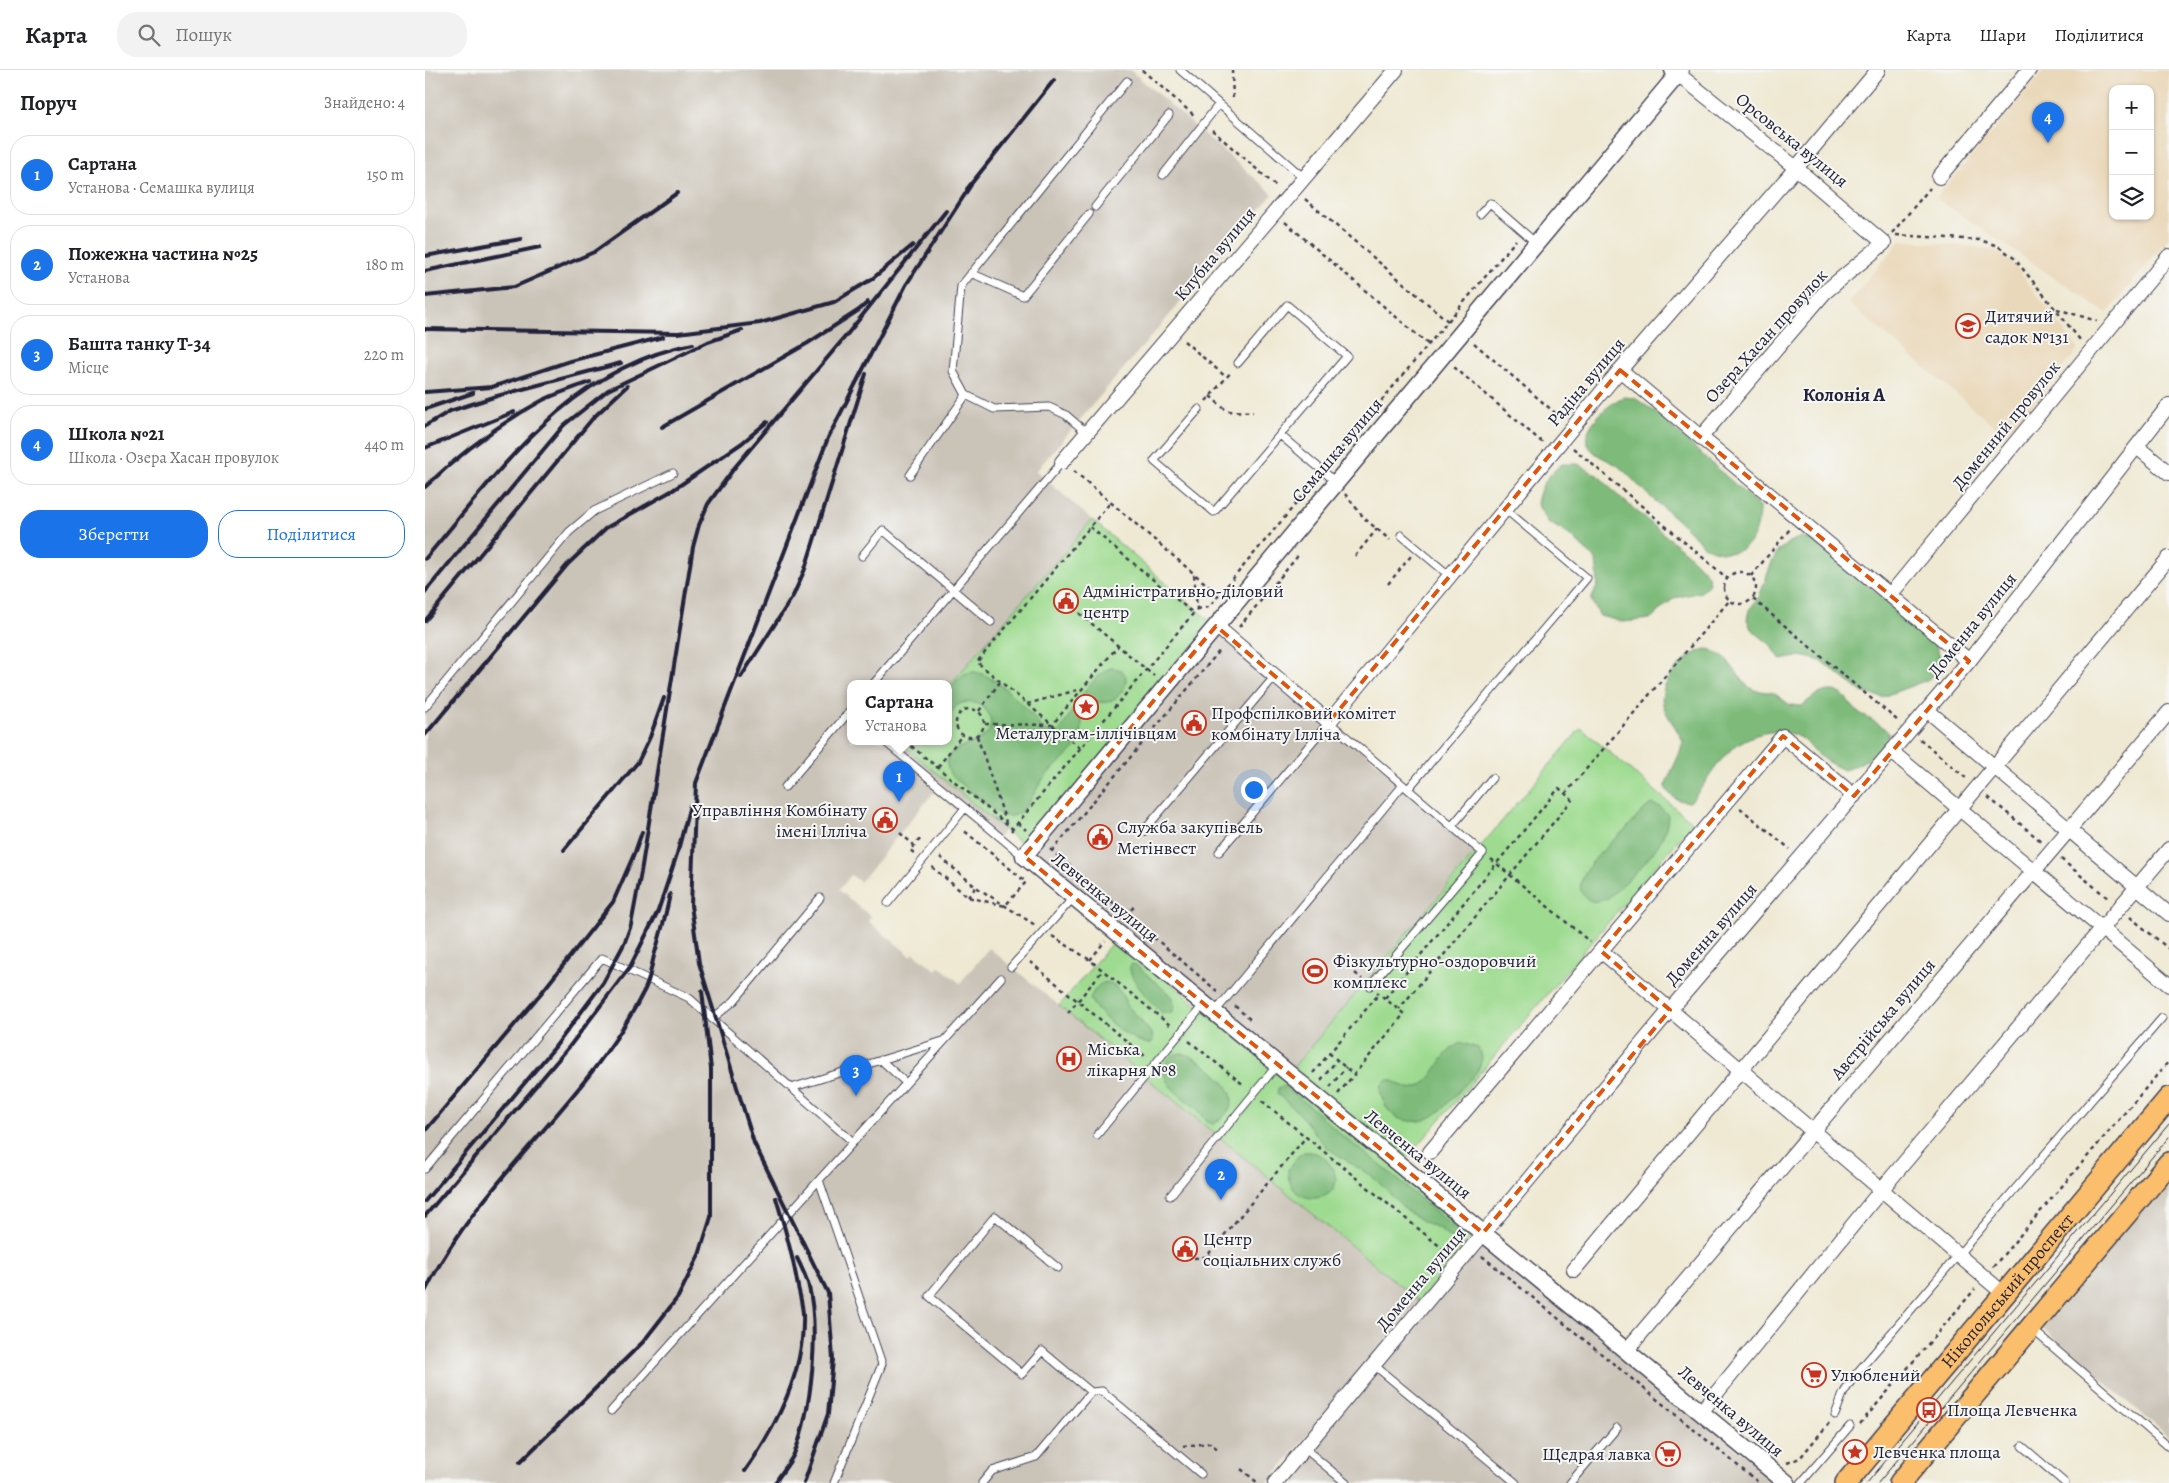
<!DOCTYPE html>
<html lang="uk">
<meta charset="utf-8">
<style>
:root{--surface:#fff;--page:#f2f2f2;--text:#202124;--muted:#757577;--line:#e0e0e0;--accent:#1a73e8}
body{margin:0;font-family:Alegreya,serif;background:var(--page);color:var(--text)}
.controls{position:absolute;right:15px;top:15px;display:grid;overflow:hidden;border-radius:10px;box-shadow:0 1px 4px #0004}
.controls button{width:45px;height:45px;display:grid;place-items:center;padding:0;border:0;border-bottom:1px solid var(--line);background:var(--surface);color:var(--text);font:25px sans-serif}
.you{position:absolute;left:828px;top:719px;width:18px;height:18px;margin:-12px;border:4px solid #fff;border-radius:50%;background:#1a73e8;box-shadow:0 0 0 8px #1a73e833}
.badge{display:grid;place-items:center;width:32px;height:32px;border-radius:50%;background:var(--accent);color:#fff;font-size:16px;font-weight:700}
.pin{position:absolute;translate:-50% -41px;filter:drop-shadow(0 1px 2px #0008)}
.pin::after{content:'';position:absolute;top:26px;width:18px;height:15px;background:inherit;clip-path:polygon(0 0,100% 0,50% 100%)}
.popup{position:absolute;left:422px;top:610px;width:105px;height:65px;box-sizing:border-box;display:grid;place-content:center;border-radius:10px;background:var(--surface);filter:drop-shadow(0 1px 4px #0005);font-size:16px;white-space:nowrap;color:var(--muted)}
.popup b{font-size:19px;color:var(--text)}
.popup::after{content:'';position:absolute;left:50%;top:100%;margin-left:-10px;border:10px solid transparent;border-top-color:var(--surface)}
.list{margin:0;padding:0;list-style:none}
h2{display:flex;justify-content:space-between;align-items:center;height:65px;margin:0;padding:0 20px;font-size:21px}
h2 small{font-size:16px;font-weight:400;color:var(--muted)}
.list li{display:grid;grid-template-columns:32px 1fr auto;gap:15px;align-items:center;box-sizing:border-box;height:80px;margin:0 10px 10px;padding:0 10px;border:1px solid var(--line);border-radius:20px}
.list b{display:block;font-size:19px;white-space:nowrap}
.list p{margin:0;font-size:16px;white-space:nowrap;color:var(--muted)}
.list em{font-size:16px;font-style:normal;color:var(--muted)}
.actions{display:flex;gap:10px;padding:15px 20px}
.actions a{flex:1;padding:11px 0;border:1px solid var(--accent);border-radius:20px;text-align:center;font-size:18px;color:var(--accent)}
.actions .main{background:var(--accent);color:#fff}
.icon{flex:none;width:28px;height:28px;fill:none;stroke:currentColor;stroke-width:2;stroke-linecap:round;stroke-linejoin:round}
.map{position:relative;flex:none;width:1744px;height:1413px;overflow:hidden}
header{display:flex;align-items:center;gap:30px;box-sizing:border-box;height:70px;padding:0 25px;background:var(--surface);border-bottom:1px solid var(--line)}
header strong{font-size:24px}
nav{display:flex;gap:28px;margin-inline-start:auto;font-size:18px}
.search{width:350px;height:45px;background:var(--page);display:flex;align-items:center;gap:12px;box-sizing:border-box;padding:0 18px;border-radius:20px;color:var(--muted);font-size:19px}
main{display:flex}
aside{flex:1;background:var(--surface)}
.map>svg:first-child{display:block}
.built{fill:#ead8ba;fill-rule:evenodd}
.industrial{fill:#cac3b8}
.green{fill:#9edb90;stroke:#607e66}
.forest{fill:#7ebb7a;stroke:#506e5a}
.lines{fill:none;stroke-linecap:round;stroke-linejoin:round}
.service-casing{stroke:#414052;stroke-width:9}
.minor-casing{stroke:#414052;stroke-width:16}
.tertiary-casing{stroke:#414052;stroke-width:19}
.primary-casing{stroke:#414052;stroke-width:24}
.path{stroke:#414052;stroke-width:2.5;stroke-dasharray:4 4;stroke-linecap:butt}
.service{stroke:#fff;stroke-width:7}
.minor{stroke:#fff;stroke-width:14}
.tertiary{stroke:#fff;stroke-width:16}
.primary{stroke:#fabe6d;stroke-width:21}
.tram{stroke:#22223b;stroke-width:1}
.rail{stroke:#22223b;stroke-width:4}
.marked{fill:none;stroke:#de560e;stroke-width:4;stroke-dasharray:10 6;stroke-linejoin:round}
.labels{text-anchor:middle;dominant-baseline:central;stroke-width:4;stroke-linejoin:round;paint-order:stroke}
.street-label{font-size:18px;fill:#22223b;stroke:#f6f6f2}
.poi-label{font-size:18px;fill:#22223b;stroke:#f6f6f2;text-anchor:start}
.neighbourhood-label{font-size:19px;font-weight:bold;fill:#22223b;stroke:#f6f6f2}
</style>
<header>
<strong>Карта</strong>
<div class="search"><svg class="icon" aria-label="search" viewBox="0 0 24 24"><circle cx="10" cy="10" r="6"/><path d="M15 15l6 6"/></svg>Пошук</div>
<nav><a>Карта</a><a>Шари</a><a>Поділитися</a></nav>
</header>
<main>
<aside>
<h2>Поруч<small>Знайдено: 4</small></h2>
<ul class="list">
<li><span class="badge">1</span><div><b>Сартана</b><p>Установа · Семашка вулиця</p></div><em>150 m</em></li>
<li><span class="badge">2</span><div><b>Пожежна частина №25</b><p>Установа</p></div><em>180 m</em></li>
<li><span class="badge">3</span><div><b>Башта танку Т-34</b><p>Місце</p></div><em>220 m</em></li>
<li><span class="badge">4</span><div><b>Школа №21</b><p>Школа · Озера Хасан провулок</p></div><em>440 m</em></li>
</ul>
<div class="actions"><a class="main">Зберегти</a><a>Поділитися</a></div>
</aside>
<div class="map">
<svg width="1744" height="1413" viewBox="0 0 1744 1413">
<rect width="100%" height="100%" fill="#f6f6f2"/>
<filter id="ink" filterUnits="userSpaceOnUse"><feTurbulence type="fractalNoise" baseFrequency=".02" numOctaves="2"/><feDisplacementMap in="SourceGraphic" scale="10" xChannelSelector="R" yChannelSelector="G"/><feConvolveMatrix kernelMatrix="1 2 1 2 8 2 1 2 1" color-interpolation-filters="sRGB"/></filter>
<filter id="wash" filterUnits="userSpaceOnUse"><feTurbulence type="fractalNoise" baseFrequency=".0096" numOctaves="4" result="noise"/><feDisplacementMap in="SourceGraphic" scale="20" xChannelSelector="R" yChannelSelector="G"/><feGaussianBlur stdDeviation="1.12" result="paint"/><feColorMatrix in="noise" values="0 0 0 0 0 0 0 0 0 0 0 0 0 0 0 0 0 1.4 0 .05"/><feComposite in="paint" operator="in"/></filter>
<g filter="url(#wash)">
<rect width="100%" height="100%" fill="#efe9d3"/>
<path class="built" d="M1620,0H1744V168L1682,243L1511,128ZM1688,19H1725V146H1688Z
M1476,170L1569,179L1588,193L1653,279L1581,366L1423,233Z"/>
<path class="industrial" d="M0,0H705L848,124L611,401L667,450L523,617V613H425V671H476L475,673L580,760L570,771L509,722L435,812L426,805L414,820L446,847L443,851L486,886L489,883L511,900L514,896L535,913L564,878L994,1231L843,1413H0Z
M791,556L1053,778L866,1000L602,783Z
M1744,1104V1367L1616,1257Z
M1059,1171L1354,1413H857Z"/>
<path class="green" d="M667,450L791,556L604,780L475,673L476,671H523V617Z
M1156,658L1268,753L979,1092L866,1000Z
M691,868L1050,1163L994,1231L634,936Z"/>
<path class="forest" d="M1198,327L1210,328L1230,342L1334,436C1335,473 1315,494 1279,476C1262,457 1242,441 1222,424C1212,415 1203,403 1192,395C1182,389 1166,385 1162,372C1158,356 1185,333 1198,327Z
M1137,394H1153L1175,407L1191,424L1265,486L1283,505L1284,514L1276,522L1249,528L1225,549L1198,552L1175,546L1166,530L1173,514L1171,490L1146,466L1123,452L1112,434C1115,415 1122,406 1137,394Z
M1376,467L1388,471L1405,482L1509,573L1515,586L1514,601L1502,610L1457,627L1438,623L1396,591L1376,586L1356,590L1346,575L1326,559L1322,549L1324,540L1334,527L1347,492L1353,481L1364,472Z
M1281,579L1287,580L1302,590L1321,615L1329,620L1349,623L1365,635L1377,636C1388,626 1405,614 1419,626C1424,631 1427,637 1432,641C1443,649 1455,653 1464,663C1455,684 1440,693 1419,700C1408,695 1398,690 1389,681C1386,678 1383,673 1379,670C1364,661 1356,660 1339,663C1298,672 1290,704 1265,732C1252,731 1246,728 1240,717C1245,701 1254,689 1258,672C1253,659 1242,648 1238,634C1232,614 1262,582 1281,579Z
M685,598C713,597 699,631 681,632C677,633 671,631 666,631C650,641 662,657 653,672C645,687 629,695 619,708C611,718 606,731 598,740C593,745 587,747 580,746C566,742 538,714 525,704C509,672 559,679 565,658C571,636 539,622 527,641C523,647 524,653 523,660V622C528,615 534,606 542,603C561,596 593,630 605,643C613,652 618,663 631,664C639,658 641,650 646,642C655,627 670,605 685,598Z
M1226,734L1235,737L1243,745C1242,779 1205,807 1182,829C1174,831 1167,834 1160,827C1141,809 1189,770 1201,759C1210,750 1216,741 1226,734Z
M707,894L711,895L746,926L750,936L747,943H737C728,934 703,909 705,896Z
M682,912L689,915L696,923L703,936L727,964L728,971L725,974C707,973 672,945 665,929C669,920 672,914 682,912Z
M1037,973L1053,978C1056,983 1058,986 1056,992C1053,1004 1043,1011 1036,1019C1020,1036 1006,1057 979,1050C968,1048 962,1040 958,1030C955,1022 954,1016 961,1010C971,1009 980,1021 990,1018C1011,1013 1015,979 1037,973Z
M757,983C772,987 806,1011 807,1029C807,1041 798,1047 789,1054C781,1054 778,1044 772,1039C760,1028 732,1014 741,993C744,986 749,984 757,983Z
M857,1016C867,1019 904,1053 913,1062C923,1071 934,1078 944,1086C974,1109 1001,1135 1030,1158L1033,1164L1030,1168H1025L1015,1159L997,1151L982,1141L949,1108L901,1077L874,1043L852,1024L853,1018Z
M879,1082C888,1081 897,1084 903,1092C934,1131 862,1145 863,1100L873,1086Z"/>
</g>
<g filter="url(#ink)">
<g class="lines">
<defs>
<path id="service" d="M755,0L879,108
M738,105L794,34
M670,137L744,45
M1055,144L1065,133L1111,173
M546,203L598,226L664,144
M774,339L729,391L789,442L922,286L862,235L813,293
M662,363L641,345L624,337L569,339L541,325L528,301L536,216L702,11
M855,365L911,412
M485,405L541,325
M976,465L1025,506
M437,486L458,460L566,552
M449,613L637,392
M0,637L144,462L169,441L248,403
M459,671L598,786
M360,717L425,641
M983,719L1162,508L1080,439
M1027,756L1067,708
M717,763L850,606
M794,782L904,652L1058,783L945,916
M463,833L540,738
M586,897L649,827
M790,942L978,715
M287,949L309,931L395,828
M456,990L481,1013
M366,1018L518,971
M672,1065L779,934
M0,1099L177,888L264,928L428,1072
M394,1110L457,1294L409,1413
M745,1126L853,994
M633,1198L570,1146L504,1226L597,1304L617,1281L666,1322L677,1321L776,1404
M1608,1260L1744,1377
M949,1295L1091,1413
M186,1341L576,908
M1410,1345L1418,1324L1430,1305L1737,948
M1597,1376L1640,1413
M879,1378L921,1413
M557,1413L567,1401L611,1387L666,1322
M1145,1413L1192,1358
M1376,1413L1425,1356"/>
<path id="minor" d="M1257,0L1253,4L1371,98L1459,173L1400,222L1276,367
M1514,107L1604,0
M1195,300L1544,591
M1712,377L1744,403
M637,392L971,0
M1465,525L1744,186
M791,556L904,652L1195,300L1371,98L1453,0
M1502,640L1744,844
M1467,682L1744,915
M1176,881L1579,1224
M1005,1082L1358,666L1429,726
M1149,1200L1744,488
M1201,1281L1744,642
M1276,1342L1457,1119L1744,779
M850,1413L1245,940L1544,591L1744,335"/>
<path id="tertiary" d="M1248,0L1253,4L599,786L1362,1413"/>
<g id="primary">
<path id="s1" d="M1421,1413L1744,1028"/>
<path d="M1475,1413L1744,1093"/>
</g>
</defs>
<use href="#service" class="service-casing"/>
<use href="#minor" class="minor-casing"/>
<use href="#tertiary" class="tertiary-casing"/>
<use href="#primary" class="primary-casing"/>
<path class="path" d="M717,0L771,47
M807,0L808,31
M787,60L852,117
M880,129L1024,252
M860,152L1004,275
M1467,163L1505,118
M1471,165L1555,170L1573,176L1589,188L1656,271
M1632,239L1672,251
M759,271L801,307
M1049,273L1136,348
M1029,297L1118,373
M785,326L802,341L828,342
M781,331L807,301
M1148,378L1302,508
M905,392L1091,170
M649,401L794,525
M920,424L940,449L965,470
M665,457L768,543
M930,486L952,459
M1299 518a16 16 0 1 1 32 0a16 16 0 1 1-32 0Z
M1326,506L1365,459
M963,514L986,486
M1328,529L1473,651
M772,539L784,537L891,410
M654,543L729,606
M814,557L872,487L870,485
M602,634L656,619
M531 653a14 14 0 1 1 28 0a14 14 0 1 1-28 0Z
M554,641L575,612
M560,654L627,655L693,576
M552,666L581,752
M1495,669L1542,709
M480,671L588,759
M655,678L552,592L685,433
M513,697L537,665
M1140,724L1304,531
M1563,727L1617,772
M1315,738L1365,779
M593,753L601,760
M586,761L772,539L769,504
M475,763L489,775
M625,779L792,921
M627,781L796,579
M489,783L485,780L494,770L497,773
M515,787L551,817L610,855
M1066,789L1165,872
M1636,789L1684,829
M507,797L543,827L580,836L601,812L537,759
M543,827L551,817
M701,846L711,834
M1705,847L1744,879
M627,866L665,890L746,956
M665,890L680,871
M605,892L721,987
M930,903L937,909
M960,928L1134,718L1147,730L974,939
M810,936L828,952
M643,943L678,900
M764,971L820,1016
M904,983L929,1005
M888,1003L953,925
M896,1010L912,990
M905,1017L921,997
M913,1024L979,944L952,922
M837,1031L1023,1183
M1057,1186L1334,1413
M769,1188L781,1187L881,1067
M1568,1197L1744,991
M1435,1354L1550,1219
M758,1376L785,1373L795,1381
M1362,1393L1375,1388L1404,1353
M816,1399L833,1413"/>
<use href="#service" class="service"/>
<use href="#minor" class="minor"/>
<use href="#tertiary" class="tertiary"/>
<use href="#primary" class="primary"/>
<path class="tram" d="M1442,1413L1744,1054
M1453,1413L1744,1067"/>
<path class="rail" d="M542,119L629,10
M0,186L96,169
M0,201L115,177
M0,226L89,217L169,182L252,123
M0,259L253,263L335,253L409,232L447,209L488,175
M0,322L67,317L145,291L238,267
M0,339L48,323
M0,356L25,341L72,326L196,293
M237,357L383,273L434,240L443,232
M0,378L89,342
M0,417C35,384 75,353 118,330C133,323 149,318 165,312
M0,489C76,399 144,298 268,274
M0,522L139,355L183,320L283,272L317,260
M0,551L168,348L202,316
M316,607L368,526L380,499L441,304
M0,665L143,494L181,458L248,420L317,373L342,352
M139,780L213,692L225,667L239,628
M0,1061L117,922L188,832L210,782L217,762
M0,1131L130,977L178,913L199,874L206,855L216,802L268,477L274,455L283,434L310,397L420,267L521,141
M0,1146L144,977L205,897L233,841L252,784L265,735
M0,1222C55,1108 164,1032 220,919C225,909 226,897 229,886C235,866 241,845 245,824
M95,1392L218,1272L253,1227L274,1185L286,1147V999L277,921
M320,1401C352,1355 380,1302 378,1243C377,1234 375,1225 373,1217C368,1186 360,1158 351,1128
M350,1413C356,1403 364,1394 369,1384C387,1341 395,1257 383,1213C380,1205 376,1196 372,1188
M379,1413L403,1344L408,1289L403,1223L329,1073L274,893L266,835L271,713L403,368L481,215L546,115"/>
</g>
</g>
<path class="marked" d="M1195,300L1544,591L1429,726L1358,666L1305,729L1176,881L1245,940L1058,1163L599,786L791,556L904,652Z"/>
<defs>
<symbol id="school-ring" viewBox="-11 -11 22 22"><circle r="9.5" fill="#f6f6f2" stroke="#c8321e" stroke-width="1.5"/><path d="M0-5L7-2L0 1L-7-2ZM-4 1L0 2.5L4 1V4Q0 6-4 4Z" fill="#c8321e"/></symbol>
<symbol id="civic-ring" viewBox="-11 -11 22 22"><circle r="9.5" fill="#f6f6f2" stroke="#c8321e" stroke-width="1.5"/><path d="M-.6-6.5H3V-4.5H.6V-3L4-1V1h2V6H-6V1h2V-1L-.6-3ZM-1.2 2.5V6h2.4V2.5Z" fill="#c8321e"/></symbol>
<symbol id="sight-ring" viewBox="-11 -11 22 22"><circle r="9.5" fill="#f6f6f2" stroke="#c8321e" stroke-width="1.5"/><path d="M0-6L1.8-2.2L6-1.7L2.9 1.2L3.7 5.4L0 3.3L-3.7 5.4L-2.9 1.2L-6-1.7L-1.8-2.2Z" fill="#c8321e"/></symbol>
<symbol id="stadium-ring" viewBox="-11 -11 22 22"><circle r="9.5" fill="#f6f6f2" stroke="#c8321e" stroke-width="1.5"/><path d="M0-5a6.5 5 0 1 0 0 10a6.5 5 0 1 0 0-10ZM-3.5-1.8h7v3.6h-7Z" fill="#c8321e"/></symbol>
<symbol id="hospital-ring" viewBox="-11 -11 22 22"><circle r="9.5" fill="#f6f6f2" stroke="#c8321e" stroke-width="1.5"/><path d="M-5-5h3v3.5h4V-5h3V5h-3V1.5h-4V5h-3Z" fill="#c8321e"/></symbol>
<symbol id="supermarket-ring" viewBox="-11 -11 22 22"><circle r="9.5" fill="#f6f6f2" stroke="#c8321e" stroke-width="1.5"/><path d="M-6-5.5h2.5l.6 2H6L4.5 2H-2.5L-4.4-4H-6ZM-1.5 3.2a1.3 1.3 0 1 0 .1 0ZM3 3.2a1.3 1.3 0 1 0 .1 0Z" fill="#c8321e"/></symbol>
<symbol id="bus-ring" viewBox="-11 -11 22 22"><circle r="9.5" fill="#f6f6f2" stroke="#c8321e" stroke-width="1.5"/><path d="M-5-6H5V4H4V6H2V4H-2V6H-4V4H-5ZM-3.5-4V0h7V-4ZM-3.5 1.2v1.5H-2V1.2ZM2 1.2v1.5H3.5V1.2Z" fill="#c8321e"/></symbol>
</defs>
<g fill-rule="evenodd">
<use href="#school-ring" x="1529" y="242" width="28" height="28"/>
<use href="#civic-ring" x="627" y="517" width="28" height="28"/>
<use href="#sight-ring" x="647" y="623" width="28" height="28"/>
<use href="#civic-ring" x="755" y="639" width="28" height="28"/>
<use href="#civic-ring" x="446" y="736" width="28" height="28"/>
<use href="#civic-ring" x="661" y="753" width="28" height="28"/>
<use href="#stadium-ring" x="876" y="887" width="28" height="28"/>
<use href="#hospital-ring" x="630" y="975" width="28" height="28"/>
<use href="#civic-ring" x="746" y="1165" width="28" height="28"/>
<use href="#supermarket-ring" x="1375" y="1291" width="28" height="28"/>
<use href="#bus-ring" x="1490" y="1326" width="28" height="28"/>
<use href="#sight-ring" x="1416" y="1368" width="28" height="28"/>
<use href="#supermarket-ring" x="1229" y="1370" width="28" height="28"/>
</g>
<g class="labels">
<g class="street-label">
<text transform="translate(1367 70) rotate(39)">Орсовська вулиця</text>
<text transform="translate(790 184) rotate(-50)">Клубна вулиця</text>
<text transform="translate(1341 266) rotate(-48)">Озера Хасан провулок</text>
<text transform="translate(1161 312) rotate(-50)">Радіна вулиця</text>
<text transform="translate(1581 355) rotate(-51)">Доменний провулок</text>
<text transform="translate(912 380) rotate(-50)">Семашка вулиця</text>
<text transform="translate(1547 555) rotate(-51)">Доменна вулиця</text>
<text transform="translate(680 827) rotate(39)">Левченка вулиця</text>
<text transform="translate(1286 864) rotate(-49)">Доменна вулиця</text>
<text transform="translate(1458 949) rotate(-50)">Австрійська вулиця</text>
<text transform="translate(993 1084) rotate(39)">Левченка вулиця</text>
<text transform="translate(996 1209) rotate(-50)">Доменна вулиця</text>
<text stroke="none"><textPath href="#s1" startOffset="251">Нікопольський проспект</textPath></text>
<text transform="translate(1306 1341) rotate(40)">Левченка вулиця</text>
</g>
<g class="poi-label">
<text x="1560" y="246">Дитячий<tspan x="1560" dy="21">садок №131</tspan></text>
<text x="658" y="521">Адміністративно-діловий<tspan x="658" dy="21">центр</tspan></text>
<text x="786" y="643">Профспілковий комітет<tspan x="786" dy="21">комбінату Ілліча</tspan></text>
<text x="661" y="663" text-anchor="middle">Металургам-іллічівцям</text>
<text x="442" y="740" text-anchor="end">Управління Комбінату<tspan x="442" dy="21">імені Ілліча</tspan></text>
<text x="692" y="757">Служба закупівель<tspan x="692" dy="21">Метінвест</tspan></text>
<text x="908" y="891">Фізкультурно-оздоровчий<tspan x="908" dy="21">комплекс</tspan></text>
<text x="662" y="979">Міська<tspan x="662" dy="21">лікарня №8</tspan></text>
<text x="778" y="1169">Центр<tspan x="778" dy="21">соціальних служб</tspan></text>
<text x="1406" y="1305">Улюблений</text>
<text x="1522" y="1340">Площа Левченка</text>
<text x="1448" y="1382">Левченка площа</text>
<text x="1226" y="1384" text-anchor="end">Щедрая лавка</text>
</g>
<g class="neighbourhood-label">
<text x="1419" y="325">Колонія А</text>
</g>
</g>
</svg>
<div class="controls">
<button>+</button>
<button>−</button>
<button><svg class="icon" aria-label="layers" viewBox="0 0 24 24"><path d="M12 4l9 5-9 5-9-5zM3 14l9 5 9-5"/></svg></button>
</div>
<div class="you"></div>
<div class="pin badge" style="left:474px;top:732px">1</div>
<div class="popup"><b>Сартана</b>Установа</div>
<div class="pin badge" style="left:796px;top:1130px">2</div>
<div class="pin badge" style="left:431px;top:1026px">3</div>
<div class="pin badge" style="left:1623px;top:73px">4</div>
</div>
</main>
